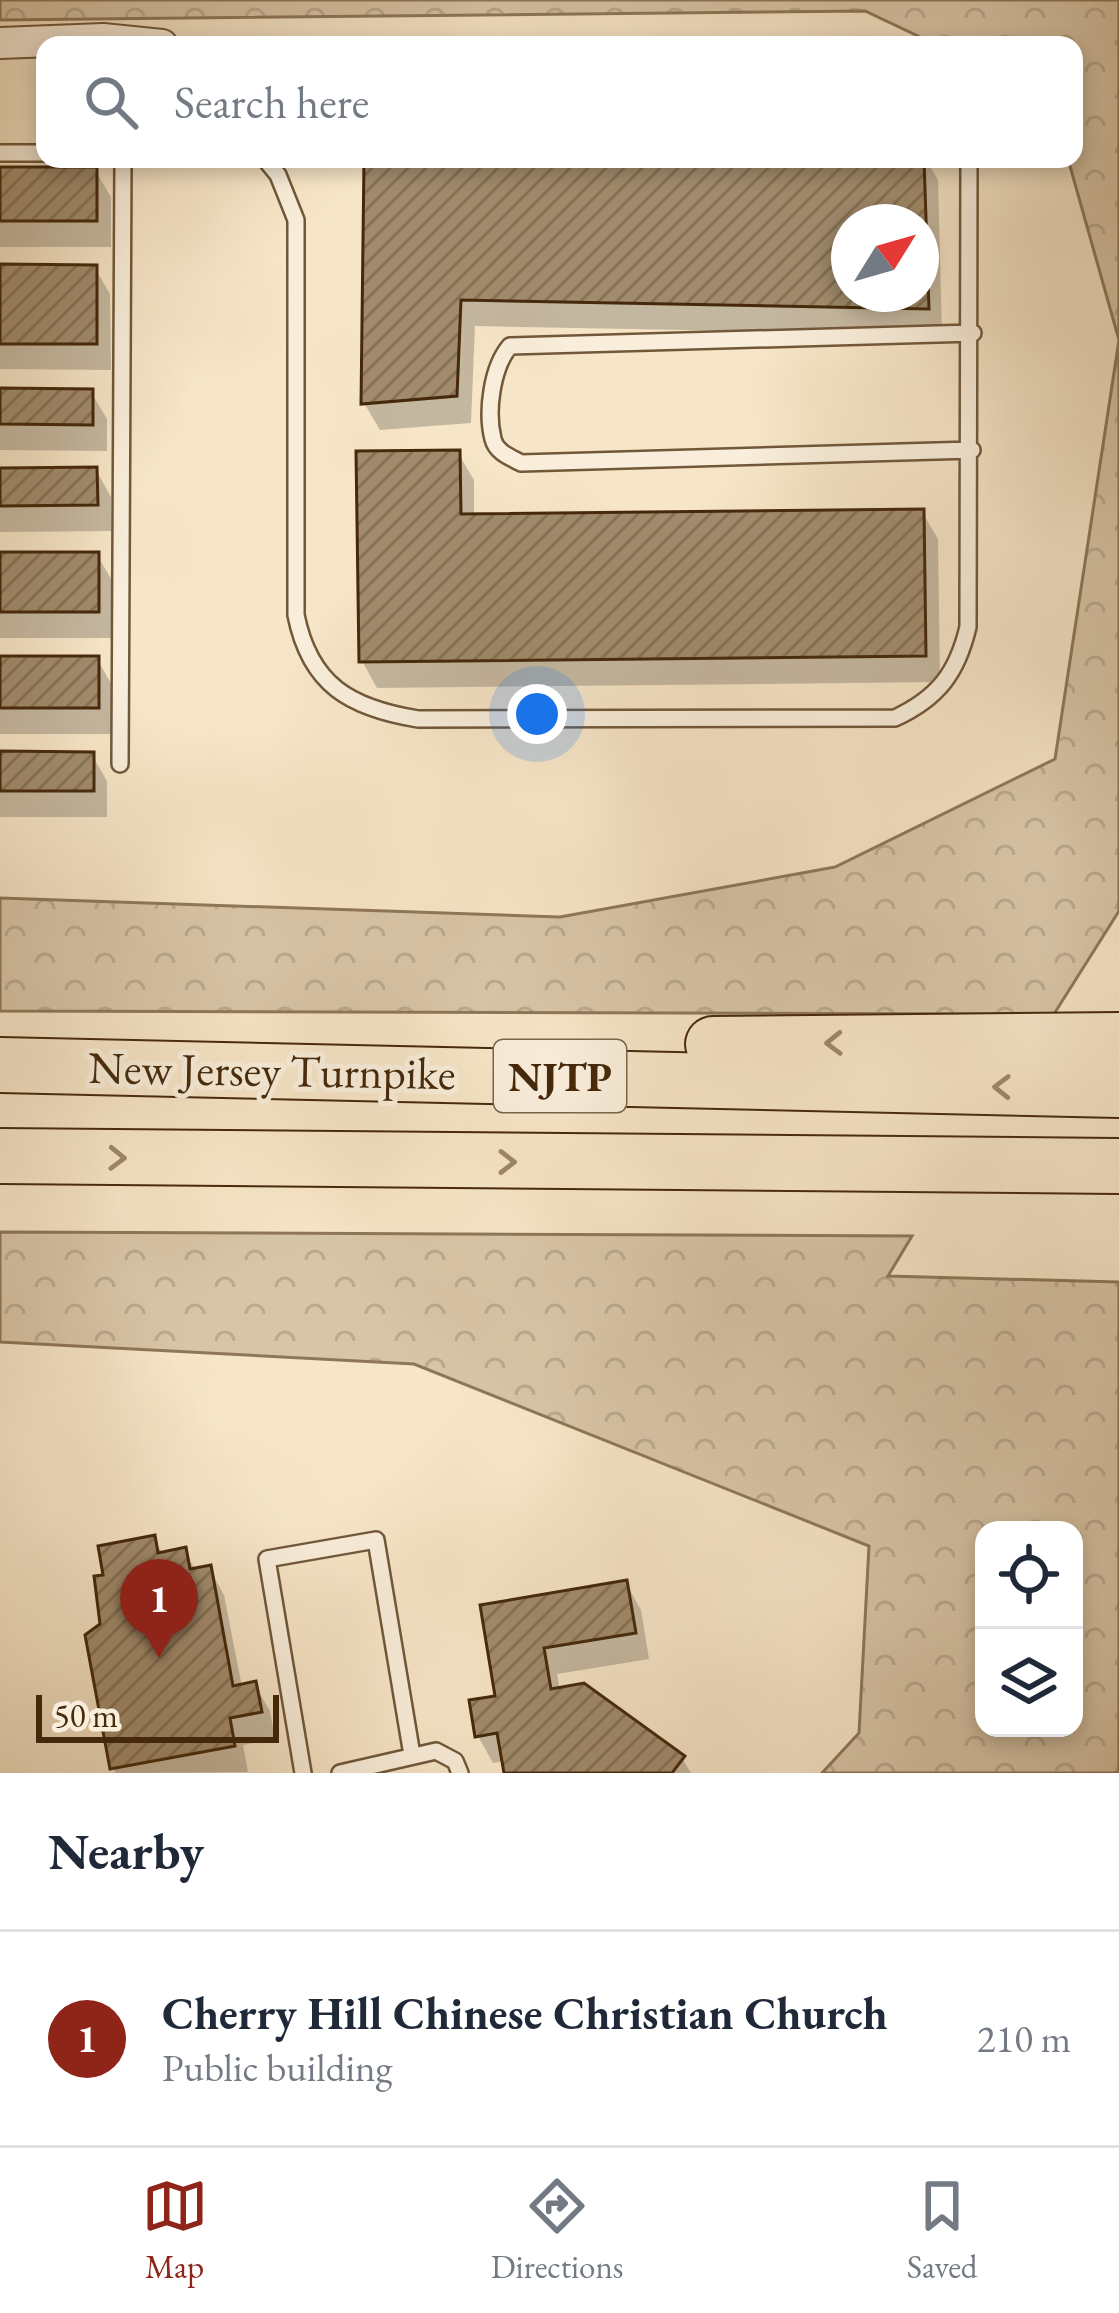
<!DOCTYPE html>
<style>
:root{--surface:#fff;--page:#f2f2f3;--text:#1f2937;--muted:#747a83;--line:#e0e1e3;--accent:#8f2418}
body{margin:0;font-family:"EB Garamond",serif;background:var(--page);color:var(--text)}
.controls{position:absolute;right:36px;bottom:36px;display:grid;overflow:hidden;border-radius:24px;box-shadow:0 6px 18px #0003}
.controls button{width:108px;height:108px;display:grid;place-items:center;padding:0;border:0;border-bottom:3px solid var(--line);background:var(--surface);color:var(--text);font:60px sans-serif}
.compass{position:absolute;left:831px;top:204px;width:108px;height:108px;border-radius:50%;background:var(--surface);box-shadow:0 6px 18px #0003;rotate:53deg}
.scale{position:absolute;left:36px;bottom:30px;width:243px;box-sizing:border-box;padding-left:12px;border:6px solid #45290a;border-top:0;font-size:33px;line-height:42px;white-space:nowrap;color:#45290a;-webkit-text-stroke:9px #f9eedb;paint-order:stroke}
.you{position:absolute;left:537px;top:714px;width:42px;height:42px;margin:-30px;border:9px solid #fff;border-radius:50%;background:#1a73e8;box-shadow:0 0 0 18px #1a73e833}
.badge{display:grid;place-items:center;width:78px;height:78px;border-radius:50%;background:var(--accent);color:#fff;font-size:39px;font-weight:700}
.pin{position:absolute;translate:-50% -99px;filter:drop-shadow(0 3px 6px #0008)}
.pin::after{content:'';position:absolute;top:63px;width:42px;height:36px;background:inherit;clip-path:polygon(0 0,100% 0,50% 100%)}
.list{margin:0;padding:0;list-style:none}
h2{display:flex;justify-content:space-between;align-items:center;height:156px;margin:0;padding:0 48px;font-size:51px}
h2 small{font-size:39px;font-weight:400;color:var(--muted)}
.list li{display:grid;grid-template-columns:78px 1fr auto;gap:36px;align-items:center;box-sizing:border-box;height:216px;padding:0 48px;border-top:3px solid var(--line)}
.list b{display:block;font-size:45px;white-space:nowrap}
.list p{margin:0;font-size:39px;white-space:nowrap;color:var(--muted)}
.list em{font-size:39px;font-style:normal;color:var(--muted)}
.icon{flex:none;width:66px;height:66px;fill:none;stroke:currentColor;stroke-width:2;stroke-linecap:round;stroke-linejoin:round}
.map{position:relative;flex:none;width:1119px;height:1773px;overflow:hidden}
.search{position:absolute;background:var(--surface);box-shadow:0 6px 18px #0003;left:36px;right:36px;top:36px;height:132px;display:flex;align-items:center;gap:30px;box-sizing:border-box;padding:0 42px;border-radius:24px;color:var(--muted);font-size:45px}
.sheet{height:372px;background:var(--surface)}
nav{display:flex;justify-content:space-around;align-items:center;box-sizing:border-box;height:168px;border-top:3px solid var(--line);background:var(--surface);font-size:33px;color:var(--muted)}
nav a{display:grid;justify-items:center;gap:6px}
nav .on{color:var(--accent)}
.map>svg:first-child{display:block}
.forest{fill:url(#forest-crowns);stroke:#8e7758;stroke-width:3;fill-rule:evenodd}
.shadow{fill:#0003;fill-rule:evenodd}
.building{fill:url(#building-hatch);stroke:#45290a;stroke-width:3;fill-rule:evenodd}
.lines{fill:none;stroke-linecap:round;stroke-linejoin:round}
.lane-casing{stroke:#715839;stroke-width:20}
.street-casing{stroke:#715839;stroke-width:34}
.highway-casing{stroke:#45290a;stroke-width:58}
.lane{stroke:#f9eedb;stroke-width:15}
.street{stroke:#f9eedb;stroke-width:30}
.highway{stroke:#f6e5c7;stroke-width:54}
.oneway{stroke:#9e8768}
.labels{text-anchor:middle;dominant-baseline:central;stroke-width:10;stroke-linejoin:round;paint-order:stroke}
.shield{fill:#f9eedb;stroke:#7b6449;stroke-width:3}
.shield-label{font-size:42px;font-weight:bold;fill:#45290a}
.street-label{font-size:45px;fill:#45290a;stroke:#f9eedb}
</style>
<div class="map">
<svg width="1119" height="1773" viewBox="0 0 1119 1773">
<defs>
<pattern id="forest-crowns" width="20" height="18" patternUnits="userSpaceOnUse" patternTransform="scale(3)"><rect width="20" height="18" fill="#d8c5a7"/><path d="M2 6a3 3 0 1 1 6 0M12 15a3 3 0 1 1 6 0" fill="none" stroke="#bba98e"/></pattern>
<pattern id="building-hatch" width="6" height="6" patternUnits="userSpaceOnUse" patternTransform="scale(3)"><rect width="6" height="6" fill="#a18b6c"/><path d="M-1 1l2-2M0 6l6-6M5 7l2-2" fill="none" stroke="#857257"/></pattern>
</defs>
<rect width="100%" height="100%" fill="#f6e5c7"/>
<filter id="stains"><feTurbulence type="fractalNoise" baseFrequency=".00167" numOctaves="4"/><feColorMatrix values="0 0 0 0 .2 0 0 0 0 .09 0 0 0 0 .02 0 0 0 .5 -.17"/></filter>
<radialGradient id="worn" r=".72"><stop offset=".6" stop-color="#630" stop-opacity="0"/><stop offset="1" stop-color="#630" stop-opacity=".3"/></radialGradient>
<path class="forest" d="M0,0H1119V911L1054,1014L0,1011V898L560,917L835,867L1055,759L1119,340L1068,159H1074V45H937L865,11L0,20Z
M0,1232L912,1236L888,1276L1119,1282V1773H822L859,1733L869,1546L414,1364L0,1342ZM984,1530H1074V1728H984Z"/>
<path class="shadow" d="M367,159H926L938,180L942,335L475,326L471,423L380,430L364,403ZM849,222H921V294H849Z
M0,170H95L111,197V247H0Z
M0,267L95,268L110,294L111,370L0,369Z
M0,391L91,392L107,419V451L0,450Z
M458,453L474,480V517L922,512L938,539L940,682L377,688L362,661Z
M96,470L111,497V531L0,532V471Z
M0,555H97L113,582V638H0Z
M0,659H97L112,685L113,734H0Z
M0,754L92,755L107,781V817H0Z
M154,1538L163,1555L184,1551L196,1571L209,1568L224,1595L242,1687L255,1685L270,1711L275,1739L243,1745L248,1772L116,1773L113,1768L103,1625L107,1577Z
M626,1583L641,1610L649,1659L557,1674L560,1691L682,1758L691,1773H507L505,1761L493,1763L478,1736L498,1698L483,1607Z"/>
<path class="building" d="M364,159H924L929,309L461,300L457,396L361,404ZM849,222H921V294H849Z
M0,167H97V221H0Z
M0,264L97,265V344H0Z
M0,388L93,389V425L0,424Z
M460,450L461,514L924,509L926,656L359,662L356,451Z
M97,467L98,505L0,506V468Z
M0,552H99V612H0Z
M0,656H99V708H0Z
M0,751L94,752V791H0Z
M155,1535L158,1553L186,1547L190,1569L211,1565L233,1686L256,1681L262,1712L230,1718L235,1746L110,1769L85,1635L100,1624L94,1576L103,1575L98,1546Z
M627,1580L636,1633L544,1648L551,1689L584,1683L685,1756L672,1773H504L497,1733L475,1737L469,1700L495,1696L480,1605Z"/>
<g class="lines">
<defs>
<path id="lane" d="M0,153H45
M265,159L278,175L296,220V615C310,685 350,708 418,719L895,718C938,698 957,673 968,627L969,159
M972,450L521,463C510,457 496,452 493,439C486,411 492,367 510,346L973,333
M120,764L123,159
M303,1773L267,1559L376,1540L412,1755
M340,1773L436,1751L455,1761L460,1773"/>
<path id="street" d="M0,43L103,39L162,45"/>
<path id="highway" d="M713,1044L1119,1040
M0,1065L1119,1090
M0,1156L1119,1166"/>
</defs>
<use href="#lane" class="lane-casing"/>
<use href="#street" class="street-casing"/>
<use href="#highway" class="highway-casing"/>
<use href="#lane" class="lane"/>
<use href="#street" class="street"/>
<use href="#highway" class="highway"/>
</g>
<defs><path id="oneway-chevron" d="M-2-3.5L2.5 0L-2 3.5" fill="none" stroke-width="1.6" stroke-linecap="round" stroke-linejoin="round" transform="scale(3)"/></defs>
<g class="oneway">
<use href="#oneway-chevron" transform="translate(834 1043) rotate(179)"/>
<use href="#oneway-chevron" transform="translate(1002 1087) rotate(-179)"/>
<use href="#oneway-chevron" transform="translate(117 1158) rotate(1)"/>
<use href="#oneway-chevron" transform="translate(507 1162)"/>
</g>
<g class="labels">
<rect class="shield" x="494" y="1040" width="132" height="72" rx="9"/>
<g class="shield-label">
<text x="560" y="1076">NJTP</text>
</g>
<g class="street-label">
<text transform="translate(272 1070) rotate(1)">New Jersey Turnpike</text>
</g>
</g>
<rect width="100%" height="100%" filter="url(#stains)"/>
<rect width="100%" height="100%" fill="url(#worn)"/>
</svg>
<div class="controls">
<button><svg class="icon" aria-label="locate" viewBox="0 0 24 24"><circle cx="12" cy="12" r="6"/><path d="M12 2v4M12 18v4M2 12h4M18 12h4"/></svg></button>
<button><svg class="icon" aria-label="layers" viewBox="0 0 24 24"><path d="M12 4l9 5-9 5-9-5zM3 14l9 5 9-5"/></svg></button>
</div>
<svg class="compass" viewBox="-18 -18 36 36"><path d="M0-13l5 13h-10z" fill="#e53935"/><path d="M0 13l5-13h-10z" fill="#747a83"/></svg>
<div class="scale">50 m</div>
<div class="you"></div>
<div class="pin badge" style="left:159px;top:1658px">1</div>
<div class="search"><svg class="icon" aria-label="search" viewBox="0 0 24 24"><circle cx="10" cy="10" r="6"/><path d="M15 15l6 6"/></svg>Search here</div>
</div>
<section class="sheet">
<h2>Nearby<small></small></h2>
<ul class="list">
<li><span class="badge">1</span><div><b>Cherry Hill Chinese Christian Church</b><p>Public building</p></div><em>210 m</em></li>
</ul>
</section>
<nav>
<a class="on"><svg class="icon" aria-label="map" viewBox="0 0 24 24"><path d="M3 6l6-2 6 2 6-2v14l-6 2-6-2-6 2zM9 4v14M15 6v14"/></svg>Map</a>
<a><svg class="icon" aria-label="directions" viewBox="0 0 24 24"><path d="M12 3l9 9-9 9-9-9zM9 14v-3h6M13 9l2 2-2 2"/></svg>Directions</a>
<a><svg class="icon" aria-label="saved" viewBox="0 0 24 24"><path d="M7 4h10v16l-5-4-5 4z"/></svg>Saved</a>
</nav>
